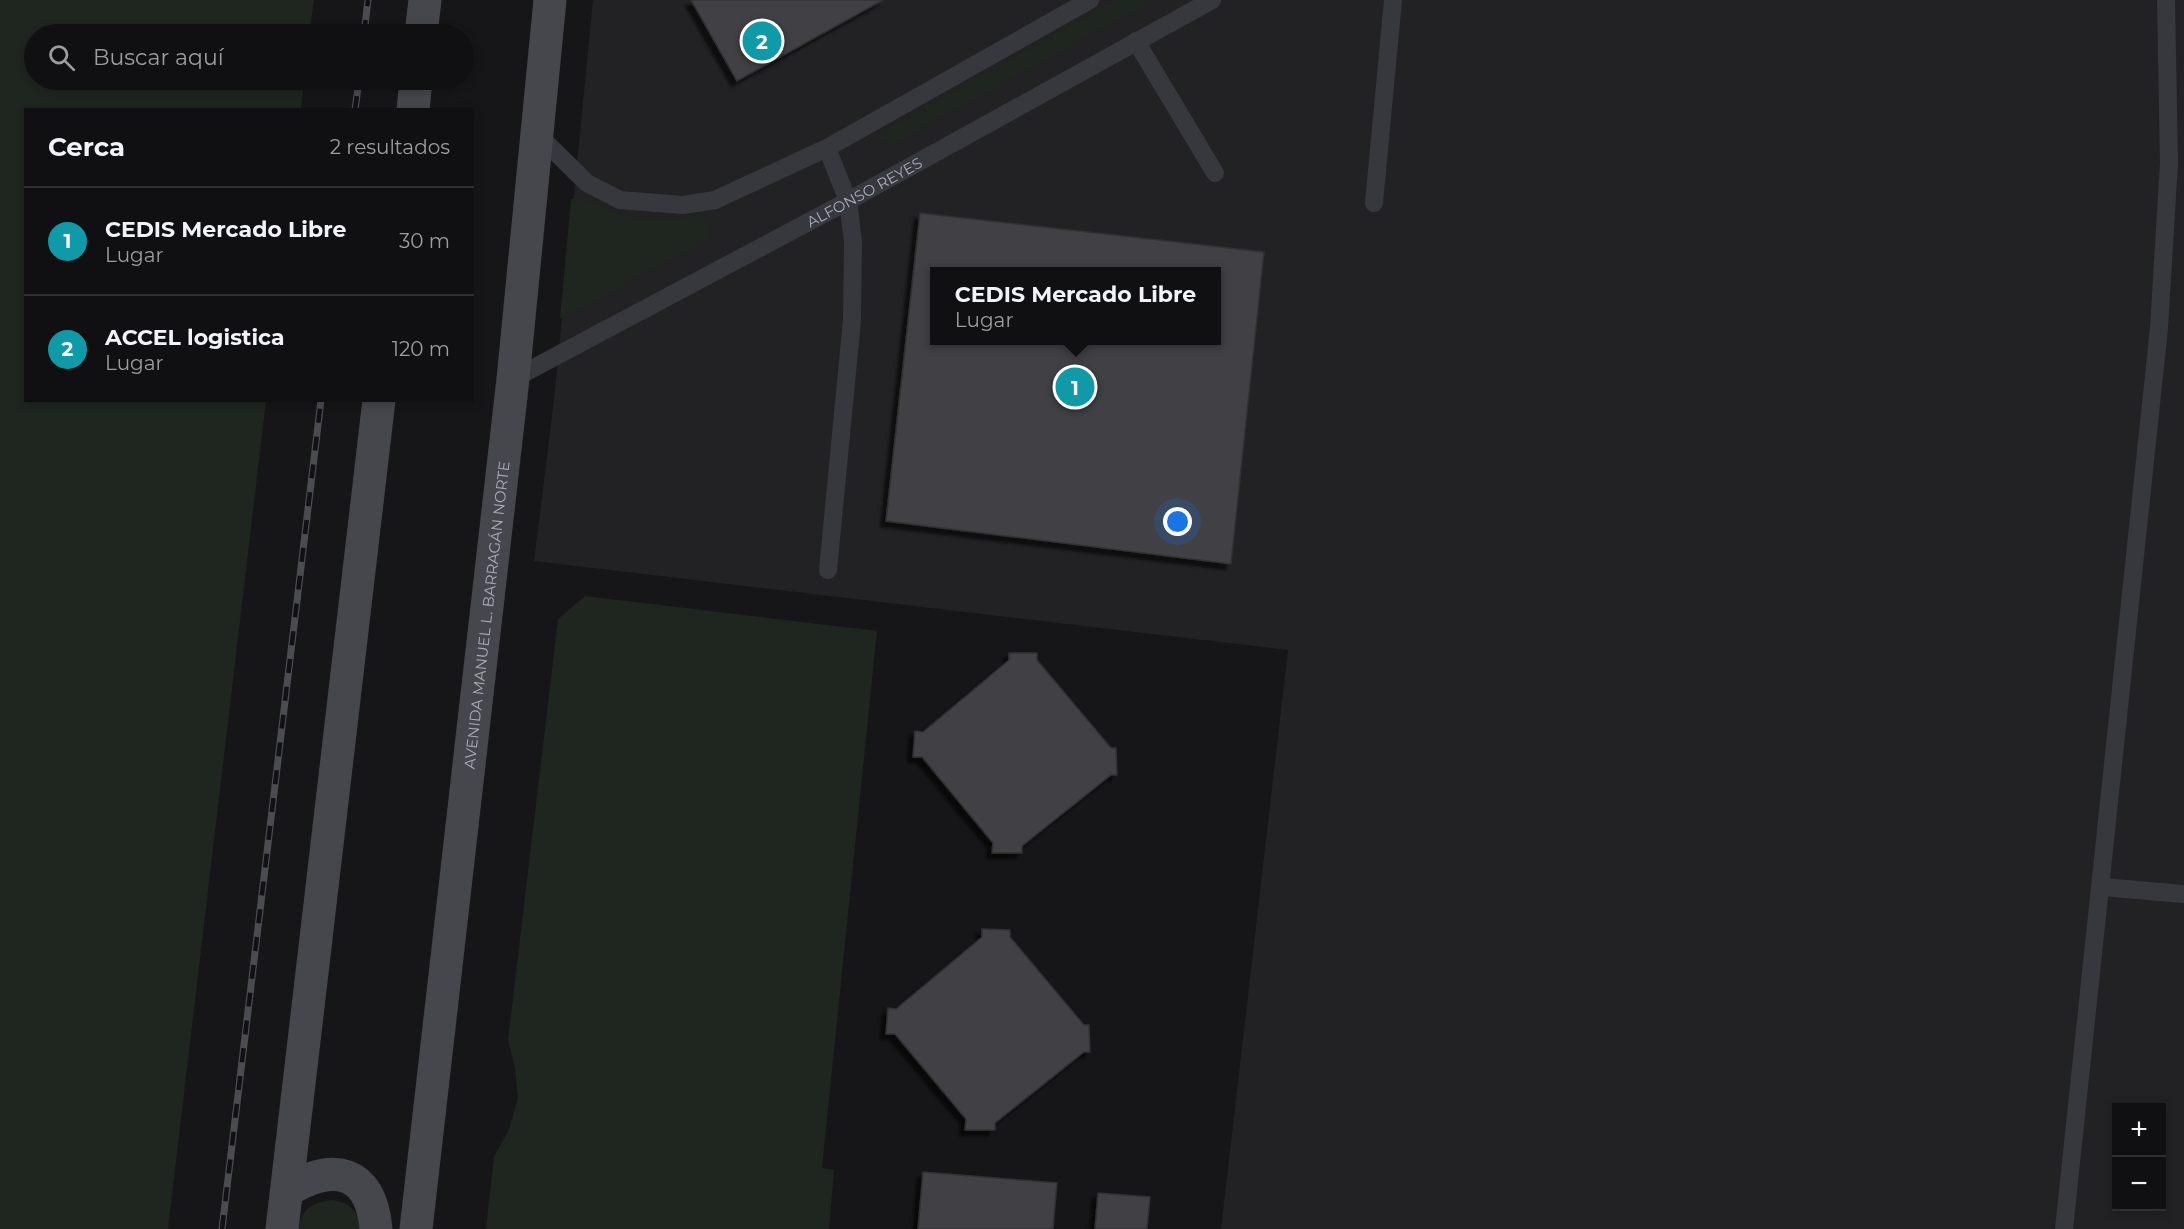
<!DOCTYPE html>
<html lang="es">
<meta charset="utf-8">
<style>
:root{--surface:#101012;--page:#1e1e20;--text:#f1f3f6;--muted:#9c9d9f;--line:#303032;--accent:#0b8043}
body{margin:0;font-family:Montserrat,sans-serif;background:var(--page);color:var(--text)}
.controls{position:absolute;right:18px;bottom:18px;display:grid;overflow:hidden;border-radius:0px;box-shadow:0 3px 9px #0003}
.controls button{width:54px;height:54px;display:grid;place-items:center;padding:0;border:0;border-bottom:2px solid var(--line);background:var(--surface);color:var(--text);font:30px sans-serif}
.you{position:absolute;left:1178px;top:522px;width:21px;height:21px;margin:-15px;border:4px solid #fff;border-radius:50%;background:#1a73e8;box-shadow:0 0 0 9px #1a73e833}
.badge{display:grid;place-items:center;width:39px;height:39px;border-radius:50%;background:var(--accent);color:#fff;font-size:20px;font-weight:700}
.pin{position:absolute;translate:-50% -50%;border:3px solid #fff;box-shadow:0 2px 6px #0006}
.popup{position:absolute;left:930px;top:267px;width:291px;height:78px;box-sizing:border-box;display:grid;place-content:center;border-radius:0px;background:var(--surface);filter:drop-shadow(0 2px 4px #0005);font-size:20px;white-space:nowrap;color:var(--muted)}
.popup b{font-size:22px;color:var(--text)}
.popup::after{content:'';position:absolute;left:50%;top:100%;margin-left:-12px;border:12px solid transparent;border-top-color:var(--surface)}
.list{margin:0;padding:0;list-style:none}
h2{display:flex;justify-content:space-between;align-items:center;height:78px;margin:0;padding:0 24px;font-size:26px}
h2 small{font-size:20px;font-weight:400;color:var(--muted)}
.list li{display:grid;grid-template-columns:39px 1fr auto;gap:18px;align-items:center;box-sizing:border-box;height:108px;padding:0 24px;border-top:2px solid var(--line)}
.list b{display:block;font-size:22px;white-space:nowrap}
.list p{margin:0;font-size:20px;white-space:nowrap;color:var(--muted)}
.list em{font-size:20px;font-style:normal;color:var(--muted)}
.icon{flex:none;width:33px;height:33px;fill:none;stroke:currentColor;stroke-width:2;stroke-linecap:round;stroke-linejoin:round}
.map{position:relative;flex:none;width:2184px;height:1229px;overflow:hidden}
.search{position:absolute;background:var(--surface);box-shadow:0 3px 9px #0003;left:24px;top:24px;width:450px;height:66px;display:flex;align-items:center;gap:15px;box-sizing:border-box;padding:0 21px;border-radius:33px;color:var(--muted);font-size:22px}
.panel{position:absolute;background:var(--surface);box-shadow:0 3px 9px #0003;left:24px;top:108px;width:450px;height:294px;border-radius:0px}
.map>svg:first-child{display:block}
.built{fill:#222225;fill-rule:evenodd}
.green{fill:#1e261f}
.building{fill:#404145;stroke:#303034;stroke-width:1.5;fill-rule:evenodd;filter:url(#shadow)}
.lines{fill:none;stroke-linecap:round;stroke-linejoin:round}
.service{stroke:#37383d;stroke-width:18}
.secondary{stroke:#45474d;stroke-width:33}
.rail-casing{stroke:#4a4c52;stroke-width:7}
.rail{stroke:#111113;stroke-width:4.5;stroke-dasharray:14;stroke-linecap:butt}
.labels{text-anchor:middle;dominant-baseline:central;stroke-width:6;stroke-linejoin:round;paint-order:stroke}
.street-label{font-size:15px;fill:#a8adb8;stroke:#111113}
</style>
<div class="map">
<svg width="2184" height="1229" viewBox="0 0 2184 1229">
<defs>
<filter id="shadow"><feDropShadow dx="-5.5" dy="5.5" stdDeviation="1.5" flood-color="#0009"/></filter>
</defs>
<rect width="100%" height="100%" fill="#161618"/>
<path class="built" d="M593,0H2184V1229H1221L1288,650L534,561L554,400ZM934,272H1216V340H934ZM2116,1108H2162V1206H2116Z"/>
<path class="green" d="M0,0H314L309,34H34V80H304L301,109L26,110V400L266,401L168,1229H0Z
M1116,0H1153L891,145L882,140L880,133Z
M571,199C595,199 614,215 638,219C662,224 680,217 703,214L711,231L703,241L687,251L560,319Z
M585,596L877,631L822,1168L834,1170L829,1229H486L494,1157L509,1129L518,1098L515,1068L508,1040L558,619Z
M332,1200C351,1202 357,1212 363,1229H299C301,1209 313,1202 332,1200Z"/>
<path class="building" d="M691,0H883L737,81Z
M920,213L1264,252L1231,564L886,521ZM934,272H1216V340H934Z
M1009,653H1037V660L1111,748H1116L1117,775H1111L1022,846V853H992L993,843L922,757H913L915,731L923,732L1009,660Z
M982,929L1010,930V937L1084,1025H1089L1090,1052H1084L995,1123V1130H965L966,1119L895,1034H886L888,1008L896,1009L982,937Z
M923,1172L1057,1183L1053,1229H918Z
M1098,1193L1150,1197L1147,1229H1095Z"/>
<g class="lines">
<g class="service">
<path d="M1136,41L1215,173"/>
<path d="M535,132L587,183L620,200L683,205L715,200L827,148L1090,0"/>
<path d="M827,148L848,201L853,242L852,320L828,570"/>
<path d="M1374,203L1393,0"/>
<path id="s1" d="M513,379L848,201L1212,0"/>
<path d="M2102,887L2184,894"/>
<path d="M2064,1229L2159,328L2169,163L2166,0"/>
</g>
<g class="secondary">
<path d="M421,34L425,0"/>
<path d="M413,110L416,80"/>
<path d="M287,1191C332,1162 371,1169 376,1229"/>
<path d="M282,1229L379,400"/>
<path id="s2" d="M416,1229L513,379L550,0"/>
</g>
<defs>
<path id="rail" d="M364,34L368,0
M355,110L359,80
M222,1229L321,400"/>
</defs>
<use href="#rail" class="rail-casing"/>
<use href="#rail" class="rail"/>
</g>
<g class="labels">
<g class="street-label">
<text stroke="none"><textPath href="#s1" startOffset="398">ALFONSO REYES</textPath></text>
<text stroke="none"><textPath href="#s2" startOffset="618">AVENIDA MANUEL L. BARRAGÁN NORTE</textPath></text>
</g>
</g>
</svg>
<div class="controls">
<button>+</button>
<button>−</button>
</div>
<div class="you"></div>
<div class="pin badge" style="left:1075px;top:387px;background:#0f9aa8">1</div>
<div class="popup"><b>CEDIS Mercado Libre</b>Lugar</div>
<div class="pin badge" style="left:762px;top:41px;background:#0f9aa8">2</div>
<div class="search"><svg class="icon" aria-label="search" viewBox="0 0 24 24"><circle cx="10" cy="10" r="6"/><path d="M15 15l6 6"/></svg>Buscar aquí</div>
<section class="panel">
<h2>Cerca<small>2 resultados</small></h2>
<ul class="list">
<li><span class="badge" style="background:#0f9aa8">1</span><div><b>CEDIS Mercado Libre</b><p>Lugar</p></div><em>30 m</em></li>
<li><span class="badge" style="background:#0f9aa8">2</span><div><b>ACCEL logistica</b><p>Lugar</p></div><em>120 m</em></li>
</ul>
</section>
</div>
